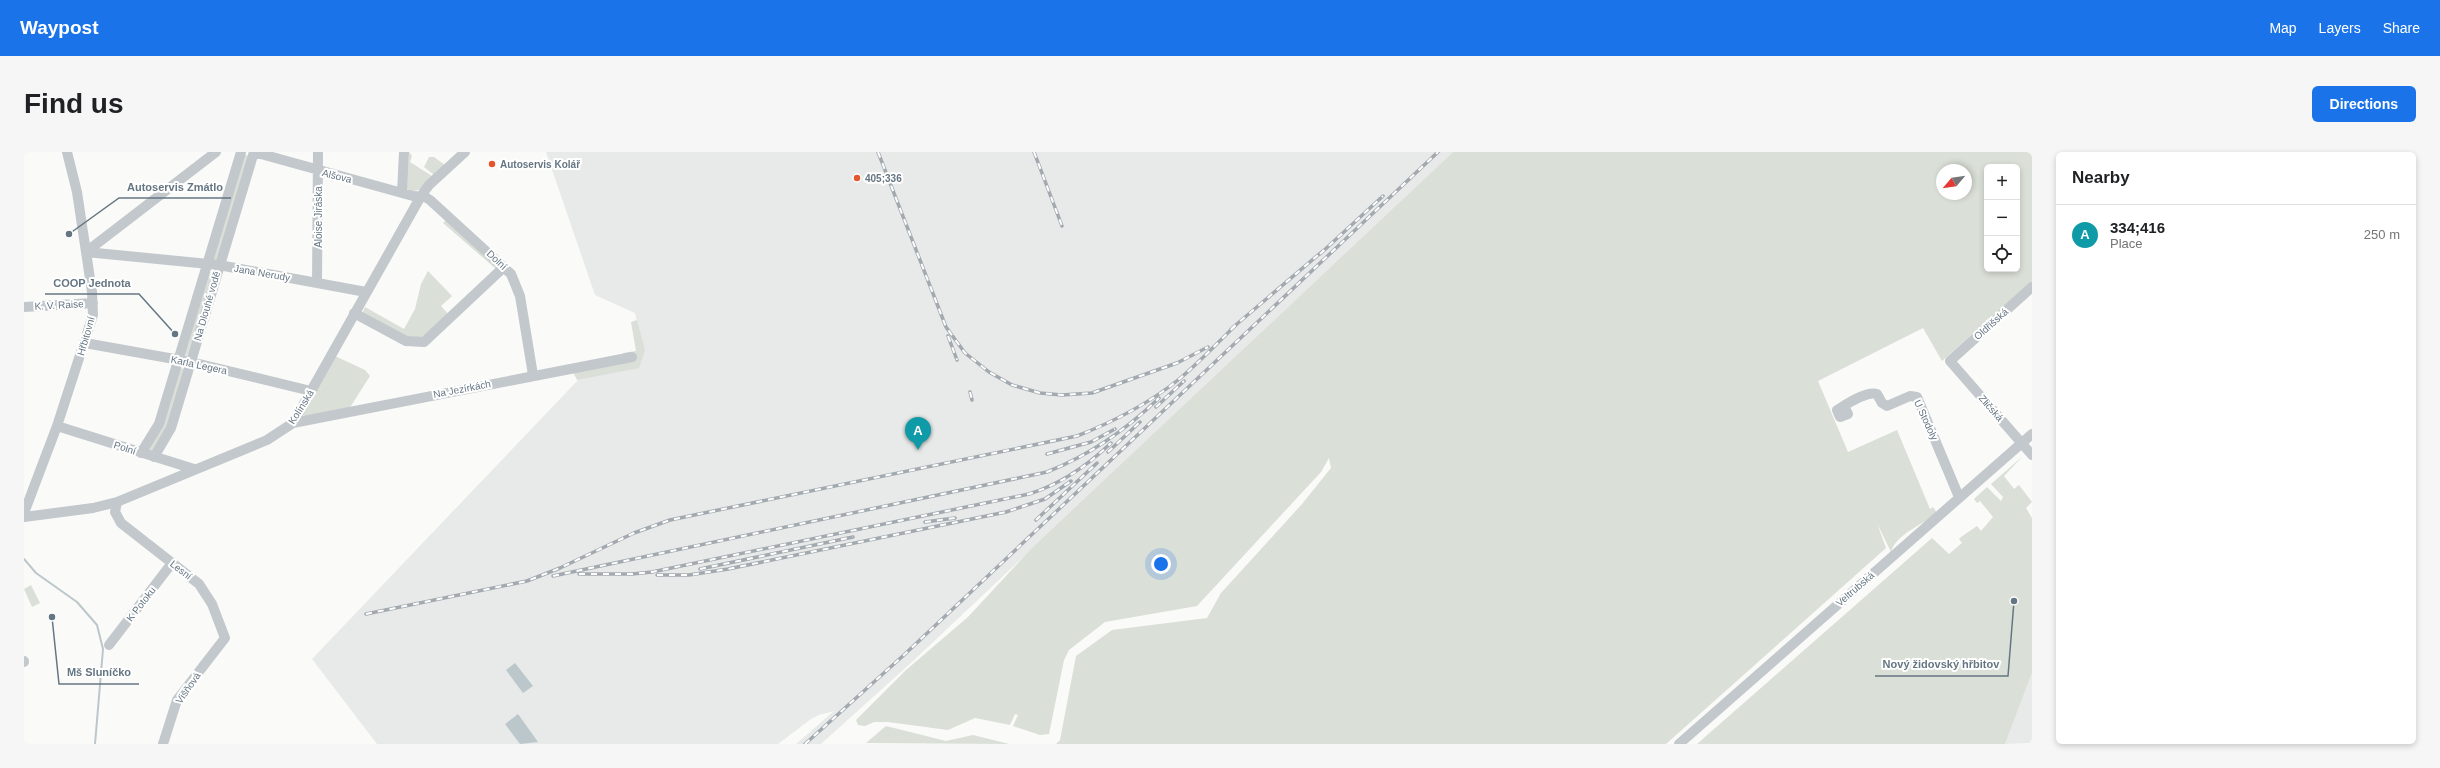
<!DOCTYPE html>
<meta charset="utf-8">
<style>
:root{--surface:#fff;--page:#f6f6f6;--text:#202124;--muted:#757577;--line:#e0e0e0;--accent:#1a73e8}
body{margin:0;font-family:Arial,sans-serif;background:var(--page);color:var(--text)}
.controls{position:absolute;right:12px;top:12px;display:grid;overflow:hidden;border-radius:6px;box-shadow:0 2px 6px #0003}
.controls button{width:36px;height:36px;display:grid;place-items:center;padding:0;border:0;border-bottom:1px solid var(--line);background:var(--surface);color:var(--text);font:20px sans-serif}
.compass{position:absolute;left:1912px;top:12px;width:36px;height:36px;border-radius:50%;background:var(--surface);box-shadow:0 2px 6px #0003;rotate:241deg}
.you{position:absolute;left:1137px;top:412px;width:14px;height:14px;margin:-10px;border:3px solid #fff;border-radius:50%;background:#1a73e8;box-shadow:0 0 0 6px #1a73e833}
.badge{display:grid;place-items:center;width:26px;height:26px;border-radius:50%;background:var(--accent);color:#fff;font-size:13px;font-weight:700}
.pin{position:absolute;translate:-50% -33px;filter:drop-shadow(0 1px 2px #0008)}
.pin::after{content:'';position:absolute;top:21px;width:14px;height:12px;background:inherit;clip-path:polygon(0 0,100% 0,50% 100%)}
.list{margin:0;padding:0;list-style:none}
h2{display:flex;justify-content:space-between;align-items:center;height:52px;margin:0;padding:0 16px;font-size:17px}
h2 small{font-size:13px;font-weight:400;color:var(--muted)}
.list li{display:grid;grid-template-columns:26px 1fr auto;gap:12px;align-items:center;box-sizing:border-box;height:60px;padding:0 16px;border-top:1px solid var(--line)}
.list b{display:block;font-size:15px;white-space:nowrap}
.list p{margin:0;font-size:13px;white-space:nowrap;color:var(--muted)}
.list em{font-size:13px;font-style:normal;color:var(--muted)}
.icon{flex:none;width:22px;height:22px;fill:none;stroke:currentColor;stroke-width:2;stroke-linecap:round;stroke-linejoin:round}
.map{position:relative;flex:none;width:2008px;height:592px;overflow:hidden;border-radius:6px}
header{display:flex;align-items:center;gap:24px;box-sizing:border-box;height:56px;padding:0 20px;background:var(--accent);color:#fff}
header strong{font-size:19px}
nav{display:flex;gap:22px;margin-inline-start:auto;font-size:14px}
.intro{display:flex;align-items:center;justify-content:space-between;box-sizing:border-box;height:96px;padding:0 24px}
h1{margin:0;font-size:28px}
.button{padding:10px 18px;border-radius:6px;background:var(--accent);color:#fff;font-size:14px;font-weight:700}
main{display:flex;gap:24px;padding:0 24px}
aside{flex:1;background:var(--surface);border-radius:6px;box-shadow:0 2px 6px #0003}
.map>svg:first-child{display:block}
.built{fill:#e8e9e9}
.green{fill:#dadfd7;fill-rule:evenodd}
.water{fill:#bbc7cb}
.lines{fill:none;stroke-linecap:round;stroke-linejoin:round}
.stream{stroke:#bbc7cb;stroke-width:2}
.minor{stroke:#c3c8cc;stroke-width:10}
.rail-casing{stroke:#a2aab0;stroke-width:3.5}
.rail{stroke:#fff;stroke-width:2;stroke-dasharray:6;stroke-linecap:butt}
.poi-dot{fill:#e4572e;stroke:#fff;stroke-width:1.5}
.labels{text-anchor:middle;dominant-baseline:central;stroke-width:4;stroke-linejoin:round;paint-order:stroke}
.poi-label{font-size:10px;font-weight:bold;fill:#657683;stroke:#fff;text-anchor:start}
.street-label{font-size:10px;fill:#657683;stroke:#fff}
.leader{fill:none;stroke:#657683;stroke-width:1.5}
.callout-dot{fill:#657683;stroke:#fff;stroke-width:1.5}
.callout-label{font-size:11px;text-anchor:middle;font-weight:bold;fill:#657683;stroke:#fff;stroke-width:4;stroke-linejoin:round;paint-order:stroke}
</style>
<header>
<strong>Waypost</strong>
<nav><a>Map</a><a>Layers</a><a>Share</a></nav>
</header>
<div class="intro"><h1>Find us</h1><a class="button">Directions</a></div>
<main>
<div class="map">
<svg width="2008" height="592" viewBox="0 0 2008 592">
<rect width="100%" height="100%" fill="#fafaf8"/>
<path class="built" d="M522,0H1429L888,510L797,592H772L810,559L795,563L787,567L754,592H353L288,507L556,226L620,198L611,161L571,143Z
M2008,521V591L1981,592Z"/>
<path class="green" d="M385,0L388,4L386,10L408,24L397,37L388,40L383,37Z
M1429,0H2008V133L1975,158L1918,209L1899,176L1794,229L1824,300L1873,278L1906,357L1909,355L1913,361C1899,373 1873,381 1867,400L1853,371L1862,396L1642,592H1032L1036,588L1052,504L1088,478L1183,466L1197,441L1278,352L1307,316L1305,306L1297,320L1173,454L1081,470L1045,498L1040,508L1025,582L1016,583L989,574L994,563L991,562L986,573L951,566L924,578L864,570H850L841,574L834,573L832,568L882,518L944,465L1008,396ZM1963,15H1993V117H1963ZM1918,18H1942V42H1918Z
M219,2L225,4L194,109H189Z
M405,5H410L421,13L410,23L400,15Z
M424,66L475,112L472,117L419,71Z
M404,119L428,144L417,154L425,163L412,176L391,189L339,160L341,155L380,177L391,157L397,132Z
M185,120L191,121L163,204L161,203Z
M613,168L621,198L615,216L553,228L549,220L600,206L599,201L612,199L607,170Z
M311,204L341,218L346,224L325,257L284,265L279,263V259Z
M157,216L160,217L150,259L131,299H124Z
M1999,304L1980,324L1990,337L1995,333L2008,350L2002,356L2008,366V521L1981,592H1673L1908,386L1925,402L1938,391L1935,387L1937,385L1953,374L1957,379L1969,365L1956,349L1953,351L1950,347L1963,335L1977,349L1979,345L1967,332Z
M7,433L16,451L8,455L0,437Z
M862,574L922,589L949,583L985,592L842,591Z"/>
<path class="water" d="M491,511L509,534L499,541L482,518Z
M494,562L514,590L496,592L481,572Z"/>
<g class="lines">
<path class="stream" d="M0,407L12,421L53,450L73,473L79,497L71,592"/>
<path class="minor" d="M230,0L389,44L401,45L406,48L487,122L496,144L509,223
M378,41L380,0
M62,100L195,113L342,140
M62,100L192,0
M293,131L294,0
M2008,135L1926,209L2008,303
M0,155L69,151
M330,161L382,189L400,190L480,115
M61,191L167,210L287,239
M1820,254L1824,262L1816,265L1813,258C1823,252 1842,239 1853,242L1858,251L1863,254L1886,244L1893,245L1935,345
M269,271L608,205
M33,274L170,317
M117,301L135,272L217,0
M130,305L147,276L230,0
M93,350L91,360L97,371L175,432L188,452L201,486L153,548L139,592
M0,361L33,274L69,163L68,140L53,40L43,0
M0,365L69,356L93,350L243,288L269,271L397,44L405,33L441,0
M85,493L148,411
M0,509V510
M1655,592L2008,282"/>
<defs>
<path id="rail" d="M854,0L922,175L941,201L965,220L988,233L1016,241L1038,243L1068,241L1153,211L1184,195
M1010,0L1038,74
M1296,102L1359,44
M1207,177L1300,98
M924,184L933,208
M946,240L948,248
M1132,255L1160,229
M1084,300L1116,270
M1023,302L1067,290L1091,277
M1012,368L1073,311
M901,370L931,366
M676,417L829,385
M555,422H608L628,420L1005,342C1037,332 1062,315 1087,291
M633,423H665L704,417L982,360L1021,347L1047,329
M529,424L1023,320C1066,303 1102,278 1135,246
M342,462L503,429L536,416L610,381L646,368L1053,284C1089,270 1124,252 1154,228C1175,211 1193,191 1212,173
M781,592L881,502L1414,0"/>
</defs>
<use href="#rail" class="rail-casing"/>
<use href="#rail" class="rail"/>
</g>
<g class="poi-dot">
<circle cx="468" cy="12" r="4"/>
<circle cx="833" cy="26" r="4"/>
</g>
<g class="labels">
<g class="poi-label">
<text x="476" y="12">Autoservis Kolář</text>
<text x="841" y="26">405;336</text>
</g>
<g class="street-label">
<text transform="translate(313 24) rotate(14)">Alšova</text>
<text transform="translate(294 65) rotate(-90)">Aloise Jiráska</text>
<text transform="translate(473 108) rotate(43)">Dolní</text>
<text transform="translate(238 121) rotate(10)">Jana Nerudy</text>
<text transform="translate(35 153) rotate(-3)">K. V. Raise</text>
<text transform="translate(183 154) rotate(-74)">Na Dlouhé vodě</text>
<text transform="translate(1967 172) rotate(-42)">Oldřišská</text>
<text transform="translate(62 184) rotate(-74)">Hřbitovní</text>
<text transform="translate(175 213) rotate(12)">Karla Legera</text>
<text transform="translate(438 237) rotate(-11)">Na Jezírkách</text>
<text transform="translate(277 255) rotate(-58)">Kolínská</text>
<text transform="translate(1967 256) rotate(49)">Zličská</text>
<text transform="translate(1902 268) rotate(65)">U Stodoly</text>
<text transform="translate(101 296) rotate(18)">Polní</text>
<text transform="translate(157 418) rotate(38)">Lesní</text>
<text transform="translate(1831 437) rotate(-41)">Veltrubská</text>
<text transform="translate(117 452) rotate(-52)">K Potoku</text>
<text transform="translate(164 536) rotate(-55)">Višňová</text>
</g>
</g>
<path class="leader" d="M45 82L95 46H207M151 182L115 142H21M1990 449L1984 524H1851M28 465L35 532H115"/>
<g class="callout-dot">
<circle cx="45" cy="82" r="4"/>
<circle cx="151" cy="182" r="4"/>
<circle cx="1990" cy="449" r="4"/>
<circle cx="28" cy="465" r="4"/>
</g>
<g class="callout-label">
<text x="151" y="39">Autoservis Zmátlo</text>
<text x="68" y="135">COOP Jednota</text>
<text x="1917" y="516">Nový židovský hřbitov</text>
<text x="75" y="524">Mš Sluníčko</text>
</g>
</svg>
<div class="controls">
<button>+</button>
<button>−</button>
<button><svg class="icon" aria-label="locate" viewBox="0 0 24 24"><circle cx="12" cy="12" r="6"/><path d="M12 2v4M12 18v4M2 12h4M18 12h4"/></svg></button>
</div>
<svg class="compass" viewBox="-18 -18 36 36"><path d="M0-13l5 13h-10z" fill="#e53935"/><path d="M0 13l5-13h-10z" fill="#757577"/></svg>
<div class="you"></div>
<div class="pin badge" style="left:894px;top:298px;background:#0f9aa8">A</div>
</div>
<aside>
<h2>Nearby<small></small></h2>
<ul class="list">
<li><span class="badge" style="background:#0f9aa8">A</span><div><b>334;416</b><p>Place</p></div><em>250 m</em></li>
</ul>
</aside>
</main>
